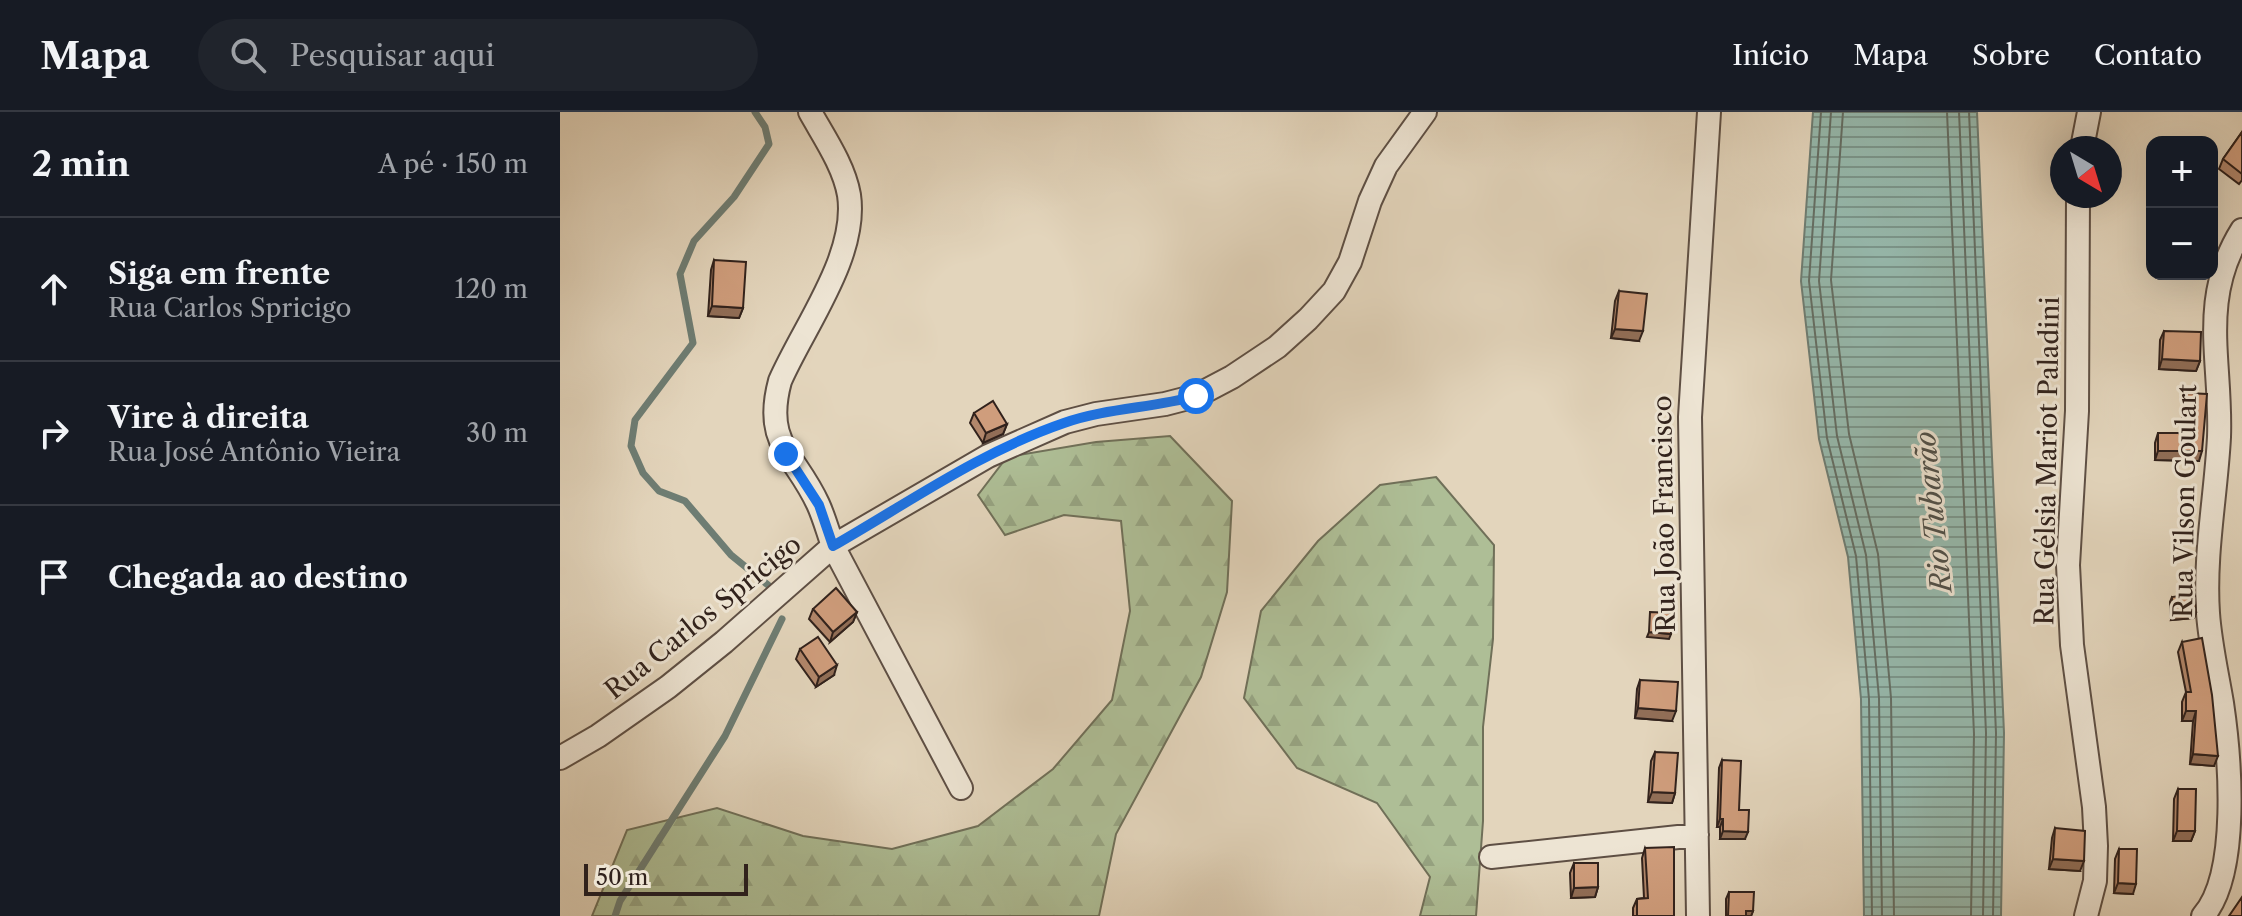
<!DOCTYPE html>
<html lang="pt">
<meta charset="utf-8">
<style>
:root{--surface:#171b24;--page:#20242c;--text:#f1f3f6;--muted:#9ea1a6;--line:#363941}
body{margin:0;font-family:"Libre Caslon Text",serif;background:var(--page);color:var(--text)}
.controls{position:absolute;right:24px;top:24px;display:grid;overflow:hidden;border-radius:16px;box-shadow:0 8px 32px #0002}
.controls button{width:72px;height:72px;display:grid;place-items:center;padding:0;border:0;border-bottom:2px solid var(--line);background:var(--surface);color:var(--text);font:40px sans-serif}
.compass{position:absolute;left:1490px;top:24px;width:72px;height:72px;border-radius:50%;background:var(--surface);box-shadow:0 8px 32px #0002;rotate:142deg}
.scale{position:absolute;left:24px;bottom:20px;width:164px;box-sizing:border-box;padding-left:8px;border:4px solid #31221c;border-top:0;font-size:22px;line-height:28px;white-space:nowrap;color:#31221c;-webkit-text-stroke:6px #ede4d3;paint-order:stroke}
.stop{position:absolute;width:24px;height:24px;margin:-18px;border:6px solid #1a73e8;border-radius:50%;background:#fff}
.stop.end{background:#1a73e8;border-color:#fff;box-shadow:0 2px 8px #0008}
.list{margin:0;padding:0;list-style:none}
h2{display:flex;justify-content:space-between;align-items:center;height:104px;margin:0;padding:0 32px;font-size:34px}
h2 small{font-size:26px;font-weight:400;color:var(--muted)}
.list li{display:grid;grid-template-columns:52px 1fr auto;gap:24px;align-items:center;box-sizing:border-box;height:144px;padding:0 32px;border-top:2px solid var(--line)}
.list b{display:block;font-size:30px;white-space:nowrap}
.list p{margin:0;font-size:26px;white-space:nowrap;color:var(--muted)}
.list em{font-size:26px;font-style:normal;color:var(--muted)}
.icon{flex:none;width:44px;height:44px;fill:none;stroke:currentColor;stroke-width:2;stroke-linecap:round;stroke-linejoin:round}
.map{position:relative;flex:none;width:1682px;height:804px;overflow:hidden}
header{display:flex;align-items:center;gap:48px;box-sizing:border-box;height:112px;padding:0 40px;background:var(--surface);border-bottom:2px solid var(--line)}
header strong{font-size:38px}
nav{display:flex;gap:44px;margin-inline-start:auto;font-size:28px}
.search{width:560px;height:72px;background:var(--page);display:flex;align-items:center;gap:20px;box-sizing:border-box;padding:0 28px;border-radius:44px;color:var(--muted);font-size:30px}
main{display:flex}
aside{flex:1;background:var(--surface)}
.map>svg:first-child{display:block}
.forest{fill:url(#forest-firs);stroke:#707059;stroke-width:2}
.water{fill:url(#water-rules);stroke:#6e7d73;stroke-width:2}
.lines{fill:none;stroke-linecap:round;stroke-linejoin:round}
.shore{stroke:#646e64;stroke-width:2}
.stream{stroke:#6e7d73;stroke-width:7}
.minor-casing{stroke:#5e4f44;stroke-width:26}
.minor{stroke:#ede4d3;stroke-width:22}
.wall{fill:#b2876b;stroke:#31221c;stroke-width:2}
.shaded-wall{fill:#916e57;stroke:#31221c;stroke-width:2}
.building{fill:#cf9d7c;stroke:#31221c;stroke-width:2}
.route{stroke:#1a73e8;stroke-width:10}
.labels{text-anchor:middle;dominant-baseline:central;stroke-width:6;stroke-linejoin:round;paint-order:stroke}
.street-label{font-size:26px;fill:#31221c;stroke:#ede4d3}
.water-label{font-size:28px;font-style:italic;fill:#4f4f48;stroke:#ede4d3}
</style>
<header>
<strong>Mapa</strong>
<div class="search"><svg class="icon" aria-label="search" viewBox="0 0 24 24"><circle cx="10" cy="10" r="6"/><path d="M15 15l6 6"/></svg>Pesquisar aqui</div>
<nav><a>Início</a><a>Mapa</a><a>Sobre</a><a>Contato</a></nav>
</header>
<main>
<aside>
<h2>2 min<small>A pé · 150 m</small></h2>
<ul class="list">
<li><svg class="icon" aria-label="ahead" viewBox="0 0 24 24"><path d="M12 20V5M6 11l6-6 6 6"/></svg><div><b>Siga em frente</b><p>Rua Carlos Spricigo</p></div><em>120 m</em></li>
<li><svg class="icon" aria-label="right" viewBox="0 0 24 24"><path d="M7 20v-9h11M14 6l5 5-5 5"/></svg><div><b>Vire à direita</b><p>Rua José Antônio Vieira</p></div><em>30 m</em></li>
<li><svg class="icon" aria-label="arrive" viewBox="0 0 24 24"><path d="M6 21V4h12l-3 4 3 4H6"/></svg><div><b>Chegada ao destino</b></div></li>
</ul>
</aside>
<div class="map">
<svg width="1682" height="804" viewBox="0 0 1682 804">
<defs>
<pattern id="forest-firs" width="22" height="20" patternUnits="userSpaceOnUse" patternTransform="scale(2)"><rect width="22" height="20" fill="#aebe96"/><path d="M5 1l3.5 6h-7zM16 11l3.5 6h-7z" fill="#96a381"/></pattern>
<pattern id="water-rules" width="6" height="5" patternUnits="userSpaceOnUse" patternTransform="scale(2)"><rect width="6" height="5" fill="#96b9ad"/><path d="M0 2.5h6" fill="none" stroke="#7b968c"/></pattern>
</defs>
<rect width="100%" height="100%" fill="#e3d5bc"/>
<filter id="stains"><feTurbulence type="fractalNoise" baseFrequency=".0025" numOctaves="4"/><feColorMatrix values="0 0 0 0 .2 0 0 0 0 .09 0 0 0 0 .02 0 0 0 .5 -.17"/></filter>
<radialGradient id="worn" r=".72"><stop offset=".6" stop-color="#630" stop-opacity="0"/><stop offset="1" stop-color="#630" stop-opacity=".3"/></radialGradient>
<path class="forest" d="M610,324L672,389L667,480L641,565L556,722L539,804H32L67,718L157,696L243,724L332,737L418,714L493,657L552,588L570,499L561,409L504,403L445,423L418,383L447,345L536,330Z
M876,365L934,433L933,527L923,615V709L916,804H860L870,765L817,691L737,656L684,586L701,499L758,429L820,373Z"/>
<path class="water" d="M1253,0H1417L1444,621L1441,804H1304L1301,587L1288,445L1259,327L1241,169Z"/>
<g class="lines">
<path class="shore" d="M1261,0L1249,169L1267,326L1296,444L1309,587L1312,804
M1271,0L1259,169L1277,324L1306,443L1319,586L1322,804
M1283,0L1271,168L1289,322L1318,442L1331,586L1334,804
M1387,0L1414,622L1411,804
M1399,0L1426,621L1423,804
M1409,0L1436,621L1433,804"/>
<path class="stream" d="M195,0L205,15L209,32L174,85L134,129L120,162L133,231L75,308L71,334L83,361L99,379L125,389L171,443L208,473
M55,804L60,789L165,624L222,507"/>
<defs>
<path id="minor" d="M250,0C264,25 284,54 289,83C298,144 244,214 220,269C203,332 235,342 258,392C264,405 268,420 273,434L401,676
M1522,36L1529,0
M1518,84L1517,299L1508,453L1512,533L1534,695L1536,734L1535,769L1526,804
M0,646L38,624L108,575L164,530L273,434L428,344L505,310L536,302L605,292L636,284L672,265L717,235L748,207L774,179L790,150L810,89L826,54L865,0
M931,745L1137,723
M1138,804L1130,305L1149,0
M1643,804C1680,762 1670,645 1662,591C1657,561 1650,531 1648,501C1644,443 1656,383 1659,325C1662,250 1638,188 1682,118"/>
</defs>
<use href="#minor" class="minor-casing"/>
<use href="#minor" class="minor"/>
</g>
<path class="wall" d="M1682,20V68L1679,72L1659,57L1663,47Z
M154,148L183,196L179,206L148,204L151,158Z
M1059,179L1079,229L1051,226L1055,189Z
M1604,219L1640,249L1636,259L1599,257L1600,228Z
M1627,281L1639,349L1595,348V331L1598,321H1621L1623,291Z
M414,301L447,312L443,322L423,331L410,311Z
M1612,485L1636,501L1634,506L1611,508L1610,490Z
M253,497L297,500L293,510L270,530L249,507Z
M1622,530L1654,654L1630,652L1633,609H1622V590L1626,580L1618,540Z
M240,537L274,563L256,575L236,547Z
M1080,568L1112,609L1075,606L1077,577Z
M1095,640L1115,681L1112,691L1088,690L1091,649Z
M1162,648L1179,698L1185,727H1160V715H1157L1159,656Z
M1618,677L1635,719L1631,729H1613L1614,687Z
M1495,716L1520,759L1489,757L1492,726Z
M1085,736L1114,804H1073V796L1077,787L1084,786L1082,746Z
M1559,737L1573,782L1554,781L1555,747Z
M1014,751L1038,775L1035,785L1011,786L1010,761Z
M1169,780L1193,799L1191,804H1166V787Z"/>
<path class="shaded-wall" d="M152,194L183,196L179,206L148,204Z
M1055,217L1083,219L1079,229L1051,226Z
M1602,247L1640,249L1636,259L1599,257Z
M447,312L443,322L423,331L426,321Z
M1598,339H1642L1639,349L1595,348Z
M297,500L293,510L270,530L273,520Z
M1636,501L1634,506L1611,508L1613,503Z
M1089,520L1111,522L1109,527L1087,525Z
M277,553L274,563L256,575L259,565Z
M1078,596L1116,599L1112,609L1075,606Z
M1626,599H1636L1633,609H1622Z
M1633,642L1658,644L1654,654L1630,652Z
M1092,680L1115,681L1112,691L1088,690Z
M1160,707H1163L1160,715H1157Z
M1163,719L1188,720L1185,727H1160Z
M1617,719H1635L1631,729H1613Z
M1493,747L1524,749L1520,759L1489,757Z
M1558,771L1576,772L1573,782L1554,781Z
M1038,775L1035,785L1011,786L1014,776Z
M1186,799H1193L1191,804H1185Z"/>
<path class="building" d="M1682,20V62L1663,47Z
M154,148L186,150L183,196L152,194Z
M1059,179L1087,182L1083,219L1055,217Z
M1604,219L1641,220L1640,249L1602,247Z
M1627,281L1647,282L1642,339H1598V321H1623Z
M433,289L447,312L426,321L414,301Z
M276,476L297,500L273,520L253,497Z
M1635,482L1636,501L1613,503L1612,485Z
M1090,500L1112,501L1111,522L1089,520Z
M258,525L277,553L259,565L240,537Z
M1642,526L1652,583L1658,644L1633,642L1636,599H1626V580H1631L1622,530Z
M1080,568L1118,570L1116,599L1078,596Z
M1095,640L1118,641L1115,681L1092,680Z
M1162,648L1181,649L1179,698H1189L1188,720L1163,719V707H1160Z
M1618,677H1636L1635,719H1617Z
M1495,716L1525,719L1524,749L1493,747Z
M1114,735V804H1077V787L1088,786L1085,736Z
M1559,737H1577L1576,772L1558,771Z
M1014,751H1038V775L1014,776Z
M1169,780H1194L1193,799H1186V804H1168Z
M1682,785V804H1669Z"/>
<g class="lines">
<path class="route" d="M226,342L259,393L273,434C348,391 422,339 504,311C547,296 593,296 636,284"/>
</g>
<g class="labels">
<g class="street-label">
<text transform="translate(1487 349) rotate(-89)">Rua Gélsia Mariot Paladini</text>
<text transform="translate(1625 389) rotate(-89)">Rua Vilson Goulart</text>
<text transform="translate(1104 402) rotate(-91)">Rua João Francisco</text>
<text transform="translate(143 505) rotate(-39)">Rua Carlos Spricigo</text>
</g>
<g class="water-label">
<text transform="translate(1373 400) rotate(-96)">Rio Tubarão</text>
</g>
</g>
<rect width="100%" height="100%" filter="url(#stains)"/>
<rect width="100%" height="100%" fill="url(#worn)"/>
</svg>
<div class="controls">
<button>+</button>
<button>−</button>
</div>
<svg class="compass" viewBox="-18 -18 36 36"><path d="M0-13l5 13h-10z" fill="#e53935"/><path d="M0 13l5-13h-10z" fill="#9ea1a6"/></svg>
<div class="scale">50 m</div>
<div class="stop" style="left:636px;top:284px"></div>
<div class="stop end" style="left:226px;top:342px"></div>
</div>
</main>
